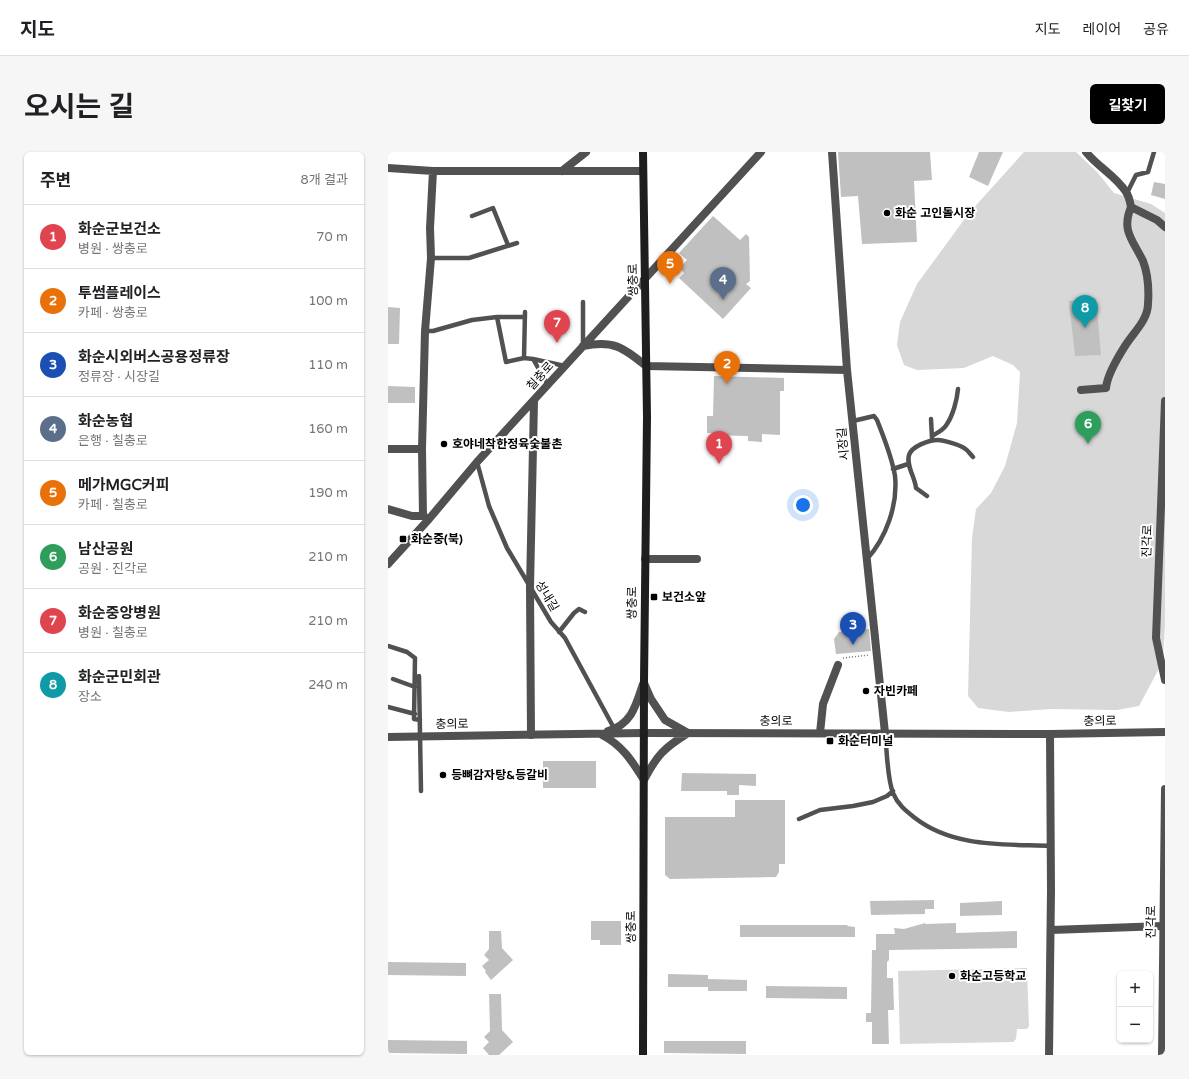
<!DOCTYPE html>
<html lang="ko">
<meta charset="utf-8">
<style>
:root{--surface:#fff;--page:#f6f6f6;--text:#202124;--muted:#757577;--line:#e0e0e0;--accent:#000}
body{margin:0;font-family:"Varela Round","Noto Sans KR",sans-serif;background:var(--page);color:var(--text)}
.controls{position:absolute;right:12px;bottom:12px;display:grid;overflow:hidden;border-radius:6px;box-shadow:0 1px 3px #0004}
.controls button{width:36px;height:36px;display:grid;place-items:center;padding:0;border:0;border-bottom:1px solid var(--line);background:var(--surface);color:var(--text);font:20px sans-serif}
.you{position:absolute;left:415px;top:353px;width:14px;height:14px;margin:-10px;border:3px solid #fff;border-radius:50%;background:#1a73e8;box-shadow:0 0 0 6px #1a73e833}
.badge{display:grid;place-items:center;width:26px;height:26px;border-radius:50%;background:var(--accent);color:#fff;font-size:13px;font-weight:700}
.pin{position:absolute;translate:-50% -33px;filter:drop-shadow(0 1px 2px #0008)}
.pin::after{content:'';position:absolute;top:21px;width:14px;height:12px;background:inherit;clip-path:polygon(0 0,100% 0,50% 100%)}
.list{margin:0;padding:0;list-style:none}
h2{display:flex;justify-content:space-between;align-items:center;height:52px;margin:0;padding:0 16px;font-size:17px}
h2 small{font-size:13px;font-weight:400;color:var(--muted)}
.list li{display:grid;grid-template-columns:26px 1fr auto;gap:12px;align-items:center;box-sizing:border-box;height:64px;padding:0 16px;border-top:1px solid var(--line)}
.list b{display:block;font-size:15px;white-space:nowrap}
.list p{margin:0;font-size:13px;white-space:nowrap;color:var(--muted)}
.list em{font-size:13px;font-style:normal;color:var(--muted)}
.map{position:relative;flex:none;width:777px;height:903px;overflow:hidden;border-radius:6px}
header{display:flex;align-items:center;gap:24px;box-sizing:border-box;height:56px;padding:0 20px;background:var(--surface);border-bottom:1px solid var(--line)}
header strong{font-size:19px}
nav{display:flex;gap:22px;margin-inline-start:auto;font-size:14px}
.intro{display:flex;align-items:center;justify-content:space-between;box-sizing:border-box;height:96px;padding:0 24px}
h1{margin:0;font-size:28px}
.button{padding:10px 18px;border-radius:6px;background:var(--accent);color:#fff;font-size:14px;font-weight:700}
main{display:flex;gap:24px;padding:0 24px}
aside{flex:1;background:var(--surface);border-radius:6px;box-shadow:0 1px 3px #0004}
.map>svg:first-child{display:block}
.green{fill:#d8d8d8}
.building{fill:#c0c0c0}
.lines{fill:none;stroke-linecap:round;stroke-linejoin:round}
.path{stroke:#737373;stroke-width:1.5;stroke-dasharray:1 2;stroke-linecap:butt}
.service{stroke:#515151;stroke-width:4.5}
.minor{stroke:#515151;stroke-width:8}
.tertiary{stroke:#515151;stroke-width:8}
.secondary{stroke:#1e1e1e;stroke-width:8}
.poi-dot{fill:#000;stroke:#fff;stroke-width:1.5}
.labels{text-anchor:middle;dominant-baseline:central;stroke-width:4;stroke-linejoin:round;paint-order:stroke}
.poi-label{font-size:12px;font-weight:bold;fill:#000;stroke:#fff;text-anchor:start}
.street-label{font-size:12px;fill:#000;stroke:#fff}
</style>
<header>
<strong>지도</strong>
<nav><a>지도</a><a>레이어</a><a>공유</a></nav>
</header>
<div class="intro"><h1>오시는 길</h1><a class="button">길찾기</a></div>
<main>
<aside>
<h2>주변<small>8개 결과</small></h2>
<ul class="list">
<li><span class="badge" style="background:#e0444e">1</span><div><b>화순군보건소</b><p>병원 · 쌍충로</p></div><em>70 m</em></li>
<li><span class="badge" style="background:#e8710a">2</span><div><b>투썸플레이스</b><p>카페 · 쌍충로</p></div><em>100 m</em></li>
<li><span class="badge" style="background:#1a4fb4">3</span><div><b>화순시외버스공용정류장</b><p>정류장 · 시장길</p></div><em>110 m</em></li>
<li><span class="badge" style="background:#5c6f8a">4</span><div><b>화순농협</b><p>은행 · 칠충로</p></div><em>160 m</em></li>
<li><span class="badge" style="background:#e8710a">5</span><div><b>메가MGC커피</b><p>카페 · 칠충로</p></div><em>190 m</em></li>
<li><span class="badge" style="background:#2e9e5b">6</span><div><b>남산공원</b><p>공원 · 진각로</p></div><em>210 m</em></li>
<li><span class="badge" style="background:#e0444e">7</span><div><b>화순중앙병원</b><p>병원 · 칠충로</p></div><em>210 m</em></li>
<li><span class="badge" style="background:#0f9aa8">8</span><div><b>화순군민회관</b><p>장소</p></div><em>240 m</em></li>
</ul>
</aside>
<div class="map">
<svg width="777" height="903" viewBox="0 0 777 903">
<rect width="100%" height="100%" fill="#fff"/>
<path class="green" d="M636,0H688L709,20L726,41L763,52L777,61V473L775,509L751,554L729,558L663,557L621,560L590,556L580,544L584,386L588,357L603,341L617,314L629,271L632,220L625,213L605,204L576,216L529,218L516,213L509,193L512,170L529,132L581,61Z
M639,816L641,874L639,877H629L628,887L625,890L512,892L510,819Z"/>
<path class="building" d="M450,0H542L544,28L526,29L529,90L474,92L470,44L453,45Z
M591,0H615L600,34L581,25Z
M766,30L777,32V47L763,43Z
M325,64L352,88L358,82L361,85L362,129L358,132L363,136L335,167L291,126L296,121L292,116L299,108L291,101Z
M708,146L713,203L687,204L681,149Z
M0,155L12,156L11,192H0Z
M326,224L396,226V239H392V283L374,282V290L360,289V284L325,283V281H319V264H325Z
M0,234L27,235V251H0Z
M481,477L483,499L448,502L446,487L451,480Z
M155,609H208V636H155Z
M294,621L368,622V634L351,633V643H339V639H293Z
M347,648H397V712H391V720L388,725L282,727L277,723V665H347Z
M546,748V757H537V762L483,763L482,749Z
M614,749V763L572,764V751Z
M203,769H233V793H212V788H203Z
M537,771V772L568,771V781L629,779V796L501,798V808L499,810V826H505L506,858H500L501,892H484V870H478V861H483L484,798H488V782H507L506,776L516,777Z
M352,773H460L459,774L467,775V785H352Z
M101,779H113L114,796L125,808L103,828L97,820L98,819L94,814L101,808L96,803L101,797Z
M0,810L78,811V824L0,823Z
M280,822L320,823V827L359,828V839H320V835H280Z
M378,834L459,835V847L378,846Z
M101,842H113L114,878L125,890L111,903H101L95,896L101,890L96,885L102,879Z
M0,888L79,889V902L0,901Z
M276,889H358V902L276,901Z"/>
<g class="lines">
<path class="path" d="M455,506L481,503"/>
<path class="service" d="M739,41L748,23L760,20L766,0
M84,64L105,56L120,93
M43,106H81L129,91
M195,150V194
M109,165H137
M37,179H45L84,168L109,165L118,210L136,206L145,207
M136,206L137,160
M160,233L145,207L177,214
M543,267L544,286
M465,269L486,264L489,268C496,286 504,305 507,324C510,353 498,386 479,407
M544,284C549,281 556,278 559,272C565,263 569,248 570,237
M89,310L101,354L119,396L163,470L177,486L227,578
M505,317L520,312
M539,344L528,336C527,325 518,314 521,303C524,294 541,288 550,288C555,288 572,293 576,296C580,298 582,302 585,305
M171,480L186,461L191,457L197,460
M0,494L19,500L27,506L26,567L32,568
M31,524L33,639
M5,527L27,535
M0,555L27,562
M497,581C499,598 499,626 505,641C510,653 518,659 527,666C566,696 617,692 663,694
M411,667L432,658L465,654L485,650L499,644L505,639"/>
<path class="minor" d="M444,0L459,218L497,581
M698,0C710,15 728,24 738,40C741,44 742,50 743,55L769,68L777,75
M0,16L45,19H255
M174,19L198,0
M195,194C225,188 235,195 258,214L459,218
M693,238L718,236C719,224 730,205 737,194C745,181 760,168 760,152C761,138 760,122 755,109C745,88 733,79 743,55
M777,249L768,486L777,528
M0,297H34
M0,357L24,364H35
M41,367L35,364L34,297L37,179L43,106L42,76L45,19
M257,407H309
M0,412L41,367L89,310L373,0
M432,581L435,552L450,513
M143,583L142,435L146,249
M663,778L775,774
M661,903L663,738L662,582"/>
<path class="tertiary" d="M220,579C244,572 248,553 255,532
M214,583C234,593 244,609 256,628C269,603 276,596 300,581L277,568L263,547L256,531
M0,585L255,581L662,582L777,580
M774,903L777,637"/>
<path class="secondary" d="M255,0L259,265L256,529L255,903"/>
</g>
<g class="poi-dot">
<circle cx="499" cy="61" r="4"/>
<circle cx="56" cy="292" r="4"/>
<rect x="11" y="383" width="8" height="8" rx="2"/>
<rect x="262" y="441" width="8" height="8" rx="2"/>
<circle cx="478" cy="539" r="4"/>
<rect x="438" y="585" width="8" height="8" rx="2"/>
<circle cx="55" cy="623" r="4"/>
<circle cx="564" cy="824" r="4"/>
</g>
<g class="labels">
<g class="poi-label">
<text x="507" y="61">화순 고인돌시장</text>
<text x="64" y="292">호야네착한정육숯불촌</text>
<text x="23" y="387">화순중(북)</text>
<text x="274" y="445">보건소앞</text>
<text x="486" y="539">자빈카페</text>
<text x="450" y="589">화순터미널</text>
<text x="63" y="623">등뼈감자탕&amp;등갈비</text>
<text x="572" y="824">화순고등학교</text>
</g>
<g class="street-label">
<text transform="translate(245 128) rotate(-91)">쌍충로</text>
<text transform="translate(152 224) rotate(-48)">칠충로</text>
<text transform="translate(455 292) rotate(-96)">시장길</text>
<text transform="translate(759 389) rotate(-88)">진각로</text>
<text transform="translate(159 444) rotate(59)">성내길</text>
<text transform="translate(244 451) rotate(-89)">쌍충로</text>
<text x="388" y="569">충의로</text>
<text transform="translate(712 569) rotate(-1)">충의로</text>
<text transform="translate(64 572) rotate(-1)">충의로</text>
<text transform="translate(763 770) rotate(-89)">진각로</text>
<text transform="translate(243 775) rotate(-90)">쌍충로</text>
</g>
</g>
</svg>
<div class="controls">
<button>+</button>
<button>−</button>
</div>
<div class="you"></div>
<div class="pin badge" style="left:331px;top:312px;background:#e0444e">1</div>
<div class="pin badge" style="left:339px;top:232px;background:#e8710a">2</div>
<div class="pin badge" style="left:465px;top:493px;background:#1a4fb4">3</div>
<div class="pin badge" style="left:335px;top:148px;background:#5c6f8a">4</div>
<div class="pin badge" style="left:282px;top:132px;background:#e8710a">5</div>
<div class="pin badge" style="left:700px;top:292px;background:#2e9e5b">6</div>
<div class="pin badge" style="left:169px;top:191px;background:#e0444e">7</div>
<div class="pin badge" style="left:697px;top:176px;background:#0f9aa8">8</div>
</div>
</main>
